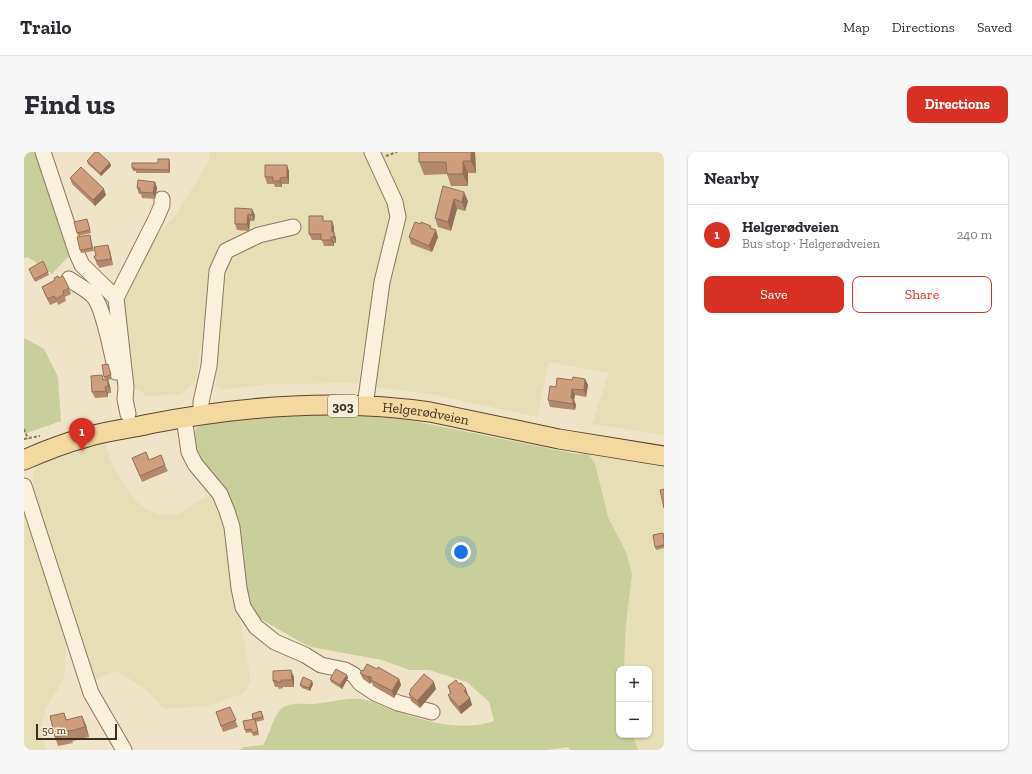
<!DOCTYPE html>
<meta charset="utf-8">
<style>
:root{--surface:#fff;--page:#f7f7f7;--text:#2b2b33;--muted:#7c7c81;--line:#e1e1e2;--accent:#d93025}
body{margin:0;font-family:"Zilla Slab",serif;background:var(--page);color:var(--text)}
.controls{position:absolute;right:12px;bottom:12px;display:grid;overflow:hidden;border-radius:8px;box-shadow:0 1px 3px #0004}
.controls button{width:36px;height:36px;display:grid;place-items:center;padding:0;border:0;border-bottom:1px solid var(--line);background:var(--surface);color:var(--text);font:20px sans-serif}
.scale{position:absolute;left:12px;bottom:10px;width:81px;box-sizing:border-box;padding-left:4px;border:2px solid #3d2e20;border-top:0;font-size:11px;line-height:14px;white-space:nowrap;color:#3d2e20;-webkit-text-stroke:3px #f7eed8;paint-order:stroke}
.you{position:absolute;left:437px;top:400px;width:14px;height:14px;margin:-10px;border:3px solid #fff;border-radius:50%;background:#1a73e8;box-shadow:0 0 0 6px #1a73e833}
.badge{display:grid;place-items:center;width:26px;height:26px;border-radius:50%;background:var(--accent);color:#fff;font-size:13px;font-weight:700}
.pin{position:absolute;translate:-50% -33px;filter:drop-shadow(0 1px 2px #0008)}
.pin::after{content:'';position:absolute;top:21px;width:14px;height:12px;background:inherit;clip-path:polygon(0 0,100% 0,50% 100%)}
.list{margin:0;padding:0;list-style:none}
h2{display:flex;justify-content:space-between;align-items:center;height:52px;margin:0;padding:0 16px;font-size:17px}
h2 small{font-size:13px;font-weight:400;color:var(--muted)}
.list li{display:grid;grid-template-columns:26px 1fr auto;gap:12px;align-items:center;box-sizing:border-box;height:60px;padding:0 16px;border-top:1px solid var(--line)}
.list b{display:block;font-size:15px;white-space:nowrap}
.list p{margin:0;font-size:13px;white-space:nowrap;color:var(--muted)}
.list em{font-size:13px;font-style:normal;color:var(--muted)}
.actions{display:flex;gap:8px;padding:12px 16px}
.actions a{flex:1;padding:9px 0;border:1px solid var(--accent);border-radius:8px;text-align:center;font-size:14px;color:var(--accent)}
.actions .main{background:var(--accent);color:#fff}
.map{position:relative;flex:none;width:640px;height:598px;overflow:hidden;border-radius:8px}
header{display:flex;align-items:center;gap:24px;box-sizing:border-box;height:56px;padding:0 20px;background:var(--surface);border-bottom:1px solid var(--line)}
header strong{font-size:19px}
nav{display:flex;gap:22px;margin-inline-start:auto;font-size:14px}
.intro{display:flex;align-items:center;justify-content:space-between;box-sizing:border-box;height:96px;padding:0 24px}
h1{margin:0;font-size:28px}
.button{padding:10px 18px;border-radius:8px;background:var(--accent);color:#fff;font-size:14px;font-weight:700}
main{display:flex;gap:24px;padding:0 24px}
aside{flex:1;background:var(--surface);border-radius:8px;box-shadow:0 1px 3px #0004}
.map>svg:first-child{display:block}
.farmland{fill:#e6deb5}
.green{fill:#c9cf9b}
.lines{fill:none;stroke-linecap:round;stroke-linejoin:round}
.minor-casing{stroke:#8d765c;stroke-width:17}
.major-casing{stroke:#5b4430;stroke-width:21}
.path{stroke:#8d765c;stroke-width:2;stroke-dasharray:3 2;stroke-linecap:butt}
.minor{stroke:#faf1dc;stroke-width:15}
.major{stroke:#f3d9a0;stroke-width:19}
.wall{fill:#b2896c}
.shaded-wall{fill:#916f58}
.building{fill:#cf9f7d;stroke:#916f58}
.labels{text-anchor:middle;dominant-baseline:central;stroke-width:3;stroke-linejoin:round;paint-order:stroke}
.shield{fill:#f7eed8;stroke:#756857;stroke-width:1}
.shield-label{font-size:13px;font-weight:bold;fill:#3d2e20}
.street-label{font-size:14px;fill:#3d2e20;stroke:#f7eed8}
</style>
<header>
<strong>Trailo</strong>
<nav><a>Map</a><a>Directions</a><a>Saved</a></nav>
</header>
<div class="intro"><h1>Find us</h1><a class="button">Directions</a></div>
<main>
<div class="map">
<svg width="640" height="598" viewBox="0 0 640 598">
<rect width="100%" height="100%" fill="#f0e4c8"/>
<path class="farmland" d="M186,0H640V283L568,272L585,221L525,210L513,265L406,242L349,235L358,187L341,189L334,231L247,232L198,238L192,234L186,130L172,229L157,242L123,244L110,235L100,146L114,102L151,64L184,11Z
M77,290L82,292L88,313L104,339L114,351L126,359L136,363L150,362L156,361L181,345L192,344L199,362L210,438L224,510L226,529L222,539L218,542L183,554L141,557L137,554L122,538L95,520L85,521L76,525L71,528H68L16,366L9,336V321L16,307L21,306L41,304L51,301L63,294Z
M564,302L640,313V598H614L609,583H625V517H600L602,473L607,433L603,402L584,365L571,311Z
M0,358L42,488L41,520L38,530L22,556L19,566V588L22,598H0Z"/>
<path class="green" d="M0,0H20L46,103L28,122L4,105L0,106Z
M0,186L20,197L34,225L37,269L0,282Z
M232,262L327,263L380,267L553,302H564L571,311L584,365L603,402L608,423L602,473L600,517H595V583H609L614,598H546L544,595L523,598H215L220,595L239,593C246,582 248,567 257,557C264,550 279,552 289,552C308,551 327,543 346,549C352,550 358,554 363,556C398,568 433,581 470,569L465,550L443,530L405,518H385L358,508L287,495L278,491L235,466L228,458L223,449L200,336L175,305L168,285L172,276L181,271Z"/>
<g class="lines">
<defs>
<path id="minor" d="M19,0L53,102L58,113L92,146L102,235L101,247L104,262
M45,127C53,133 63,137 70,145C80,157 88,203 92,220
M92,146L132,67L138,53V47
M341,254L358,130L374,65L371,50L348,0
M177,263V250L185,214L193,119L202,99L235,83L269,75
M160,266L165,300L171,312L196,342L203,359L208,375L215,436L219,455L232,475L251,490L281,503L297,513L321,518L330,523L336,531L351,541L374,551L408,560
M0,334L67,541L100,598"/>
<g id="major">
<path id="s1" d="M0,308C20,299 41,291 63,285C83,279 104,277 125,272C217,254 312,246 406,260L535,287L640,304"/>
</g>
</defs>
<use href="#minor" class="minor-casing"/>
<use href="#major" class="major-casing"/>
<path class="path" d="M362,4L373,0
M0,277L4,287
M0,287L16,284"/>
<use href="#minor" class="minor"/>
<use href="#major" class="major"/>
</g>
<path class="wall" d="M451,0L452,21H444V34H427L423,22L400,23L395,10Z
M63,9L86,11L87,14L77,24L64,12Z
M146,10V21H112V19H109L108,16L134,11Z
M265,19V32H258V35H251L250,32H243L241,25Z
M46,26L82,43L71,54L48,32Z
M131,30L133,36L131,47L118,46L117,42H115L113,36Z
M419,34L444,49L441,59L433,57L427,79L414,75L411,66Z
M211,56L231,63L230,69H226L225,79L213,78L211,72Z
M63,67L67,81L54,84L53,81Z
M300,69H308L310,75V81L312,86V91H310V94H300L298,88H288L285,82Z
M408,77L414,85L408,100L387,92L385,85Z
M66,83L70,99L57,101L56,98Z
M86,99L89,113L75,116L74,113H73L71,107Z
M5,117L24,120L25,123L11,130Z
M35,126L45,136L47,142L41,145L42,149L34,153L33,150L26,153L20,141L18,135Z
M84,212L88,227L84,228L86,234L87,241H84V245L71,246L68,240L78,223L80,228H81L80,225Z
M561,227L564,233L562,245L551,243L550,248L552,253L551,258L526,255L524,248L532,235L548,228Z
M108,306L125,308L141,313L144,319L118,330Z
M639,381L640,385V396L632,398L631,395Z
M353,517L375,527L377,533L370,546L349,534L348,531L347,530L346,532L339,527L336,521L339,519Z
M323,523L324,526L318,537L307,530L306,527Z
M270,525V535H259V536L255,537L254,535H251L249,529Z
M289,532L286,539L278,536L276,533Z
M424,534L444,543L448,553L437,562L426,549L424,543L426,541Z
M412,537L396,556L387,549L385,542L387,539L386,538Z
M206,555L214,575L199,580L192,560Z
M40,561L43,568L62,573L65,585L49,589L48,588L49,591L34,594L31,585Z
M239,563L240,568L232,570L235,583L229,584L228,580L222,581L221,578L229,567Z"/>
<path class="shaded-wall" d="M447,0H451L452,21L447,9Z
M145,7L146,10V21L145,18Z
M439,9L444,21V34L439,22Z
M86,11L87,14L77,24L76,21Z
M263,13L265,19V32L263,25Z
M256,26L258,32V35L256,29Z
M131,30L133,36L131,47L129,41Z
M80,37L82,43L71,54L69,48Z
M440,40L444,49L441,59L438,50Z
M430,47L433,57L427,79L424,70Z
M228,57L231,63L230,69L228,63Z
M224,62L226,69L225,79L223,72Z
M308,69L310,75V81L312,86V91L308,80Z
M412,78L414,85L408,100L405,94Z
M307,85L310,91V94L307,88Z
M84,93L86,99L89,113L87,107Z
M561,227L564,233L562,245L560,238Z
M84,228L86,234L87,241L84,234Z
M81,235L84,241V245L82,239Z
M548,237L551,243L550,248L552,253L551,258L547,246Z
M267,518L270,525V535L268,528Z
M323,523L324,526L318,537L316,533Z
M345,524L347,530L346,532L344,525Z
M375,527L377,533L370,546L368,539Z
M288,529L289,532L286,539L285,536Z
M410,530L412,537L396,556L393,549Z
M442,537L444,543L442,545L440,539Z
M446,546L448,553L437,562L435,555Z
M58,564L62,573L65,585L61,575Z"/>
<path class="building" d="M71,0H74L86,11L76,21L63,9Z
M395,0H447V9H439V22H423L422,10H395Z
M134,7H145V18L111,17V16H108V11H134Z
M241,13H263V25L256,26V29H249V25H241Z
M57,15L80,37L69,48L46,26Z
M114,28L131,30L129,41L116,40V36H113Z
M419,34L440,40L438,50L430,47L424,70L411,66Z
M211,56L228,57V63L224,62L223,72H211Z
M285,64H299V69H308V80H310V85H307V88H297V82H285Z
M63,67L66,78L53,81L50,70Z
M391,70L397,72V70L407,74L406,76L412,78L405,94L385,85Z
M66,83L68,96L56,98L53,85Z
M84,93L87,107L73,109L72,107H71L70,104H72L70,95Z
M19,109L24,120L10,127L5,117Z
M34,124L35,126L39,124L45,136L39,139L40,142L32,147L30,144L24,147L18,135L31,128L30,126Z
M84,212L87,223L80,225L78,213Z
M78,223L79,228H84V234L81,235L82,239L68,240L67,224Z
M549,225L561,227L560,238L548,237L547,246L549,247V252L524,248L526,234L532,235L533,226L548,228Z
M122,300L125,308L137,303L141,313L116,324L108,306Z
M640,337V356L636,338Z
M639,381L640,387V393L631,395L629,383Z
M343,512L353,517L354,515L375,527L368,539L347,528L348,526L345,524L344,525L336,521L338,518L339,519Z
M312,517L323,523L316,533L306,527Z
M267,518L268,528H257V530H252V528L249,529V519Z
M400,522L410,530L393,549L385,542L387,539L386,538Z
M279,525L288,529L285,536L276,533Z
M432,528L435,532L437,531L442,537L440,539L446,546L435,555L424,543L427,541L424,534Z
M206,555L212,568L197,574L192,560Z
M237,559L239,565L229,567L228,562Z
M40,561L42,568L58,564L61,575L46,579L44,578L45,582L31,585L26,564Z
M231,567L234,580L228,581L227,577L221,578L219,569Z"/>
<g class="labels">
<rect class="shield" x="304" y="243" width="30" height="22" rx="3"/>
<g class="shield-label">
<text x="319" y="254">303</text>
</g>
<g class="street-label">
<text stroke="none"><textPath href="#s1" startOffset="409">Helgerødveien</textPath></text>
</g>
</g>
</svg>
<div class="controls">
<button>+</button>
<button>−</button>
</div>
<div class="scale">50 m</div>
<div class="you"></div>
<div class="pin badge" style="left:58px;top:299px">1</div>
</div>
<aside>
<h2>Nearby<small></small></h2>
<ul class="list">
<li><span class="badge">1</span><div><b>Helgerødveien</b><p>Bus stop · Helgerødveien</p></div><em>240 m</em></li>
</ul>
<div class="actions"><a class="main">Save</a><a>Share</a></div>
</aside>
</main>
